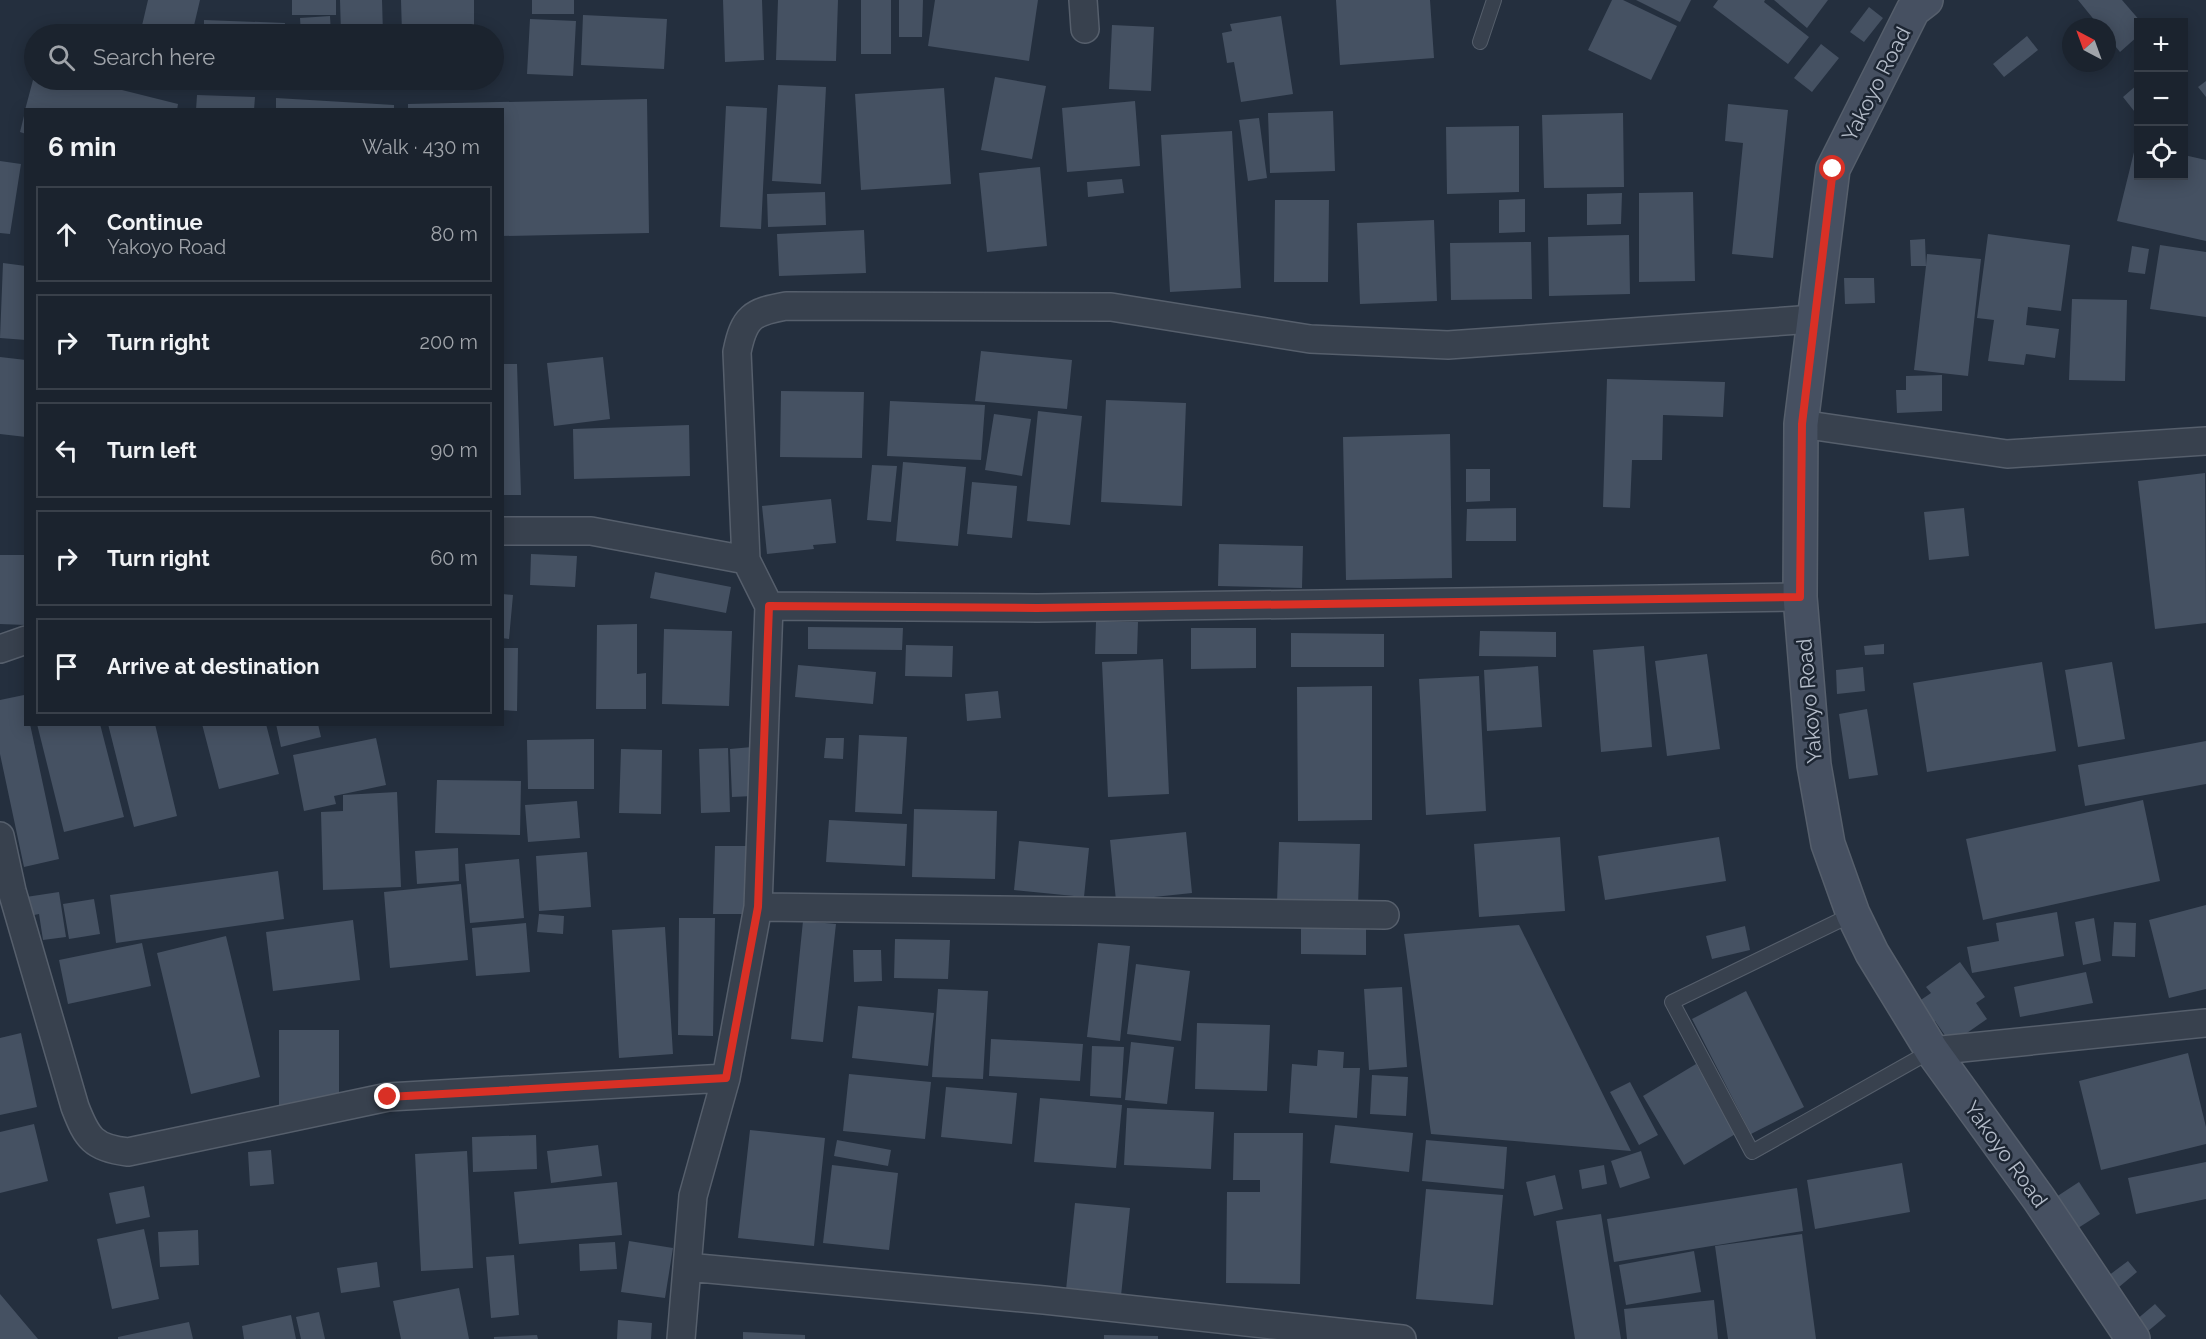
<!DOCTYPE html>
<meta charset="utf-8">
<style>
:root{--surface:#1b232e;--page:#242b36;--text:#f1f3f6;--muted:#a0a4aa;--line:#39404a}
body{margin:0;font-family:Raleway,sans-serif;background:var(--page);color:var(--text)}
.controls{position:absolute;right:18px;top:18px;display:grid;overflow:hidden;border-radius:0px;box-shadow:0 3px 15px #0003}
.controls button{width:54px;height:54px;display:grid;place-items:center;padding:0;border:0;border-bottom:2px solid var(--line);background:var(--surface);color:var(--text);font:30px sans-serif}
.compass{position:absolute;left:2062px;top:18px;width:54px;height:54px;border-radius:50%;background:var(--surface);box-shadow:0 3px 15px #0003;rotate:319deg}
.stop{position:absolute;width:18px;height:18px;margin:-14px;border:4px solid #d93025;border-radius:50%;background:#fff}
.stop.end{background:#d93025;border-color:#fff;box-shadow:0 2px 6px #0008}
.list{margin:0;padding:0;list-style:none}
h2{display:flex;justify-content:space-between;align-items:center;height:78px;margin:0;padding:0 24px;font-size:26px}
h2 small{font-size:20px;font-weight:400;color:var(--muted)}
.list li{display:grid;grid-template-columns:39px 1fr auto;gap:18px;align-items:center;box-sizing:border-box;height:96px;margin:0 12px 12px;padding:0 12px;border:2px solid var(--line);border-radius:0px}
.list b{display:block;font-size:22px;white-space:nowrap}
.list p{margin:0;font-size:20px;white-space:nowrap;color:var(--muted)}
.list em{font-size:20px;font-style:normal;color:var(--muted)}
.icon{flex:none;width:33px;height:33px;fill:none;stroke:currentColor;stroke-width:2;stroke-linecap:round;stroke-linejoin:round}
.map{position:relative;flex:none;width:2206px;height:1339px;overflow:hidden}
.search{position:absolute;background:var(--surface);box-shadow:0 3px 15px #0003;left:24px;top:24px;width:480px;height:66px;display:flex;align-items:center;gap:15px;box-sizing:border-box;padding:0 21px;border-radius:33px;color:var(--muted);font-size:22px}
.panel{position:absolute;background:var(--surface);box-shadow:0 3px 15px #0003;left:24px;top:108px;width:480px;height:618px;border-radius:0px}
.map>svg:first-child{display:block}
.building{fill:#455162}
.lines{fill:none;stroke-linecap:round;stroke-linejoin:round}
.service-casing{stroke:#565f6c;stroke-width:16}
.minor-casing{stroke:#565f6c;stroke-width:30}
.secondary-casing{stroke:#565f6c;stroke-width:36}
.service{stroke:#38414e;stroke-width:14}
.minor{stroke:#38414e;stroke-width:27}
.secondary{stroke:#465061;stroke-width:33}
.route{stroke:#d93025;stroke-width:8}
.labels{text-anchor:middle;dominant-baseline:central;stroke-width:5;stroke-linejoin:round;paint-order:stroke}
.street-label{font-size:21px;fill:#b4bcc9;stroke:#1d2633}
</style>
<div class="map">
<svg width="2206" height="1339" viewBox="0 0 2206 1339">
<rect width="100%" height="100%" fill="#242f3e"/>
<path class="building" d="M148,0H200L192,34H140Z
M292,0H336V15H292Z
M340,0H382L383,34H341Z
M401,0H474V34H402Z
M532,0H574V14H532Z
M723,0H762L764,60L725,62Z
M778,0H838L836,61L776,60Z
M861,0H891V54H861Z
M899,0H923L922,37H899Z
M935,0H1038L1029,61L928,46Z
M1336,0H1430L1434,58L1340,65Z
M1612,0H1623L1677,26L1651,80L1588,50Z
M1636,0H1691L1680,22Z
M1718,0H1765L1764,2L1809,37L1788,64L1713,7Z
M1774,0H1828L1807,28Z
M2078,0H2122L2141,22H2138V36L2120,52L2107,36V27H2100Z
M1869,7L1883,18L1864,42L1850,32Z
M583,15L667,19L664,69L581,65Z
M330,16L331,34H301L300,18Z
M1281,16L1293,94L1241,102L1234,62L1227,63L1222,33L1232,31L1230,24Z
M530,19L576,21L573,76L527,74Z
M204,20L285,23L284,34H204Z
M1112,25L1154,27L1151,91L1109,89Z
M2027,36L2038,50L2004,77L1993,64Z
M1821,44L1839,58L1812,92L1794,78Z
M995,77L1046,86L1032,159L981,150Z
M33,80H82L178,104L177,110H25Z
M2206,81V97L2198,87Z
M2138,84V116L2123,97Z
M778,85L826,87L821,184L772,181Z
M944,88L951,184L861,190L855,94Z
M197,95L255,97L254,110H196Z
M276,98L394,105V110H276Z
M647,99L649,233L502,236V110H408V104Z
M1135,101L1140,166L1067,172L1062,108Z
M1728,104L1788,110L1773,258L1732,254L1743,143L1725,141Z
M726,106L767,108L761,229L720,227Z
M1333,111L1335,171L1270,173L1268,113Z
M25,112H26V134L20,132Z
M1623,113L1624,187L1544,188L1542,115Z
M1259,118L1267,178L1248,181L1239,120Z
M1519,126V192L1447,194L1446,127Z
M1232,131L1241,288L1170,292L1161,135Z
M2136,144L2138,145V176H2184V155L2206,160V241L2117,221Z
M0,161L21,164L10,234L0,233Z
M1040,167L1047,246L987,252L979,173Z
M1122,179L1124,193L1088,197L1087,182Z
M825,192L826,225L768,227L767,194Z
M1693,192L1695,281L1639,282V193Z
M1622,193L1621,224L1587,225V194Z
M1525,199V232L1499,233V200Z
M1275,200H1329L1328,282H1274Z
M1434,220L1437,301L1360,304L1357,223Z
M864,230L866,273L779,276L777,234Z
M1988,234L2070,245L2061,311L2028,307L2026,325L2059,329L2055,358L2026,354L2024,365L1988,361L1994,320L1977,318Z
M1629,235L1630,294L1549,296L1548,237Z
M1925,239L1926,266L1927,254L1981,259L1968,376L1914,370L1926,266H1911L1910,240Z
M1531,242L1532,299L1451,300L1450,243Z
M2160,245L2206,252V317L2150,309Z
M2132,246L2149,249L2145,274L2128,272Z
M3,263L26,266V340L0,338Z
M1844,278H1874L1875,303L1845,304Z
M2072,299L2127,300L2125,381L2069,380Z
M981,351L1072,360L1067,409L975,401Z
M0,357L26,360V437L0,434Z
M603,357L610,419L554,426L547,363Z
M502,364H517L521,495H502Z
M1942,375V411L1897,413L1896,390H1906V376Z
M1607,379L1725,382L1723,417L1663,415L1662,460H1632L1630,508L1603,507Z
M781,391L864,392L862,458L780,457Z
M1106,400L1186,403L1182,506L1101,502Z
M890,401L985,405L981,460L887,456Z
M1038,411L1082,416L1070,525L1027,521Z
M994,414L1031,419L1022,476L985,470Z
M689,425L690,476L574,479L573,429Z
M1450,434L1452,578L1346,580L1343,437Z
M903,462L966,467L958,546L896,541Z
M872,465L897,466L891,522L867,520Z
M1466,469H1490V501L1466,502Z
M2205,473L2206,623L2155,629L2138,481Z
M972,482L1017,486L1012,538L967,534Z
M831,499L836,543L813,545L814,549L767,554L762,506Z
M1516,508V541H1466L1467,509Z
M1964,508L1969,556L1929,560L1924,512Z
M1219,544L1303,546L1302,588L1218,586Z
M531,554L577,556L575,587L530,585Z
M0,555H26V625L0,624Z
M655,572L731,587L726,613L650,598Z
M502,594L513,595L509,639L502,638Z
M1096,622H1138L1137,654H1095Z
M637,624V674L646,673V709H596L597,625Z
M808,627L903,628L902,650L808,649Z
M1191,628H1256V668L1191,669Z
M664,629L732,631L729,706L662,704Z
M1480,631L1556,632V657L1479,656Z
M1291,633L1384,634V667H1291Z
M1884,644V654L1865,655L1864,646Z
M906,645L953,646L952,677L905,676Z
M1644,646L1652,747L1601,752L1593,650Z
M502,648H518L517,711L502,710Z
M1707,654L1720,749L1667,756L1655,661Z
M1163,659L1169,794L1108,797L1102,662Z
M2042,662L2056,751L1927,772L1913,683Z
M2112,662L2125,739L2078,747L2065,670Z
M798,665L876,672L873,704L795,697Z
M1538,666L1542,727L1487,731L1484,670Z
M1863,667L1865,691L1837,694L1836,670Z
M1479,676L1486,811L1426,815L1419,679Z
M1372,686V820L1298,821L1297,687Z
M998,691L1001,718L967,721L965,694Z
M24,695L26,724H30L59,859L24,867L0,754V700Z
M1867,709L1878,775L1849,779L1839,714Z
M37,724H100L124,817L64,832Z
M108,724H155L177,816L134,827Z
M202,724H266L279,774L219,789Z
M276,724H318L321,737L281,747Z
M859,735L907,737L902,814L855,812Z
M376,738L386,785L334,796L336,804L304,811L293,755Z
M826,738H844L843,759L824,758Z
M594,739V789H528L527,740Z
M2206,741V784L2085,806L2078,765Z
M752,747L753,796L732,797L730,749Z
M728,748L730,812L701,813L699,749Z
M621,749L662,750L661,814L619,813Z
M437,780L521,781L520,835L435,833Z
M397,792L401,887L323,890L321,812L343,811V795Z
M2143,800L2160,881L1983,920L1966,839Z
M577,801L580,838L528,842L525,805Z
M914,809L997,811L995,879L912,877Z
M829,820L907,824L905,866L826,862Z
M1186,832L1192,893L1116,901L1110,840Z
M1560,837L1565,911L1479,917L1474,844Z
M1719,837L1726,881L1605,900L1598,856Z
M1019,841L1089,848L1084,897L1014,890Z
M1279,842L1360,844L1358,906L1277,903Z
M715,846H754L752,914H713Z
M458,848L459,881L417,884L415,851Z
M587,852L591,907L539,911L536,856Z
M519,859L524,918L470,923L465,864Z
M278,871L284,919L116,943L110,895Z
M461,884L468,960L390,968L384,892Z
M59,892L66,937L43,940L39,914L29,916L26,897Z
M94,899L100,934L69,939L63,904Z
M2206,905V989L2169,998L2149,920Z
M2057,912L2064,956L1972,973L1967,947L1999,941L1996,923Z
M539,914L564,916L563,934L537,932Z
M679,918H715L713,1036L678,1035Z
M2094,918L2101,961L2083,965L2075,922Z
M353,920L360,980L273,991L266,932Z
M803,921L836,924L823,1042L791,1039Z
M2114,922L2136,923L2135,957L2112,956Z
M526,923L530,972L476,976L472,928Z
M1519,925L1631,1151L1431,1134L1404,934Z
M1745,926L1750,950L1712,959L1706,936Z
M665,927L673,1054L619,1058L612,930Z
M1301,927L1366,929V955L1301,954Z
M226,936L260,1077L191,1094L157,953Z
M895,939L950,940L948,979L894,978Z
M142,943L151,986L68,1004L59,960Z
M1098,943L1130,946L1120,1041L1087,1037Z
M853,950H881L882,981L854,982Z
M1960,962L1985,997L1976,1003L1987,1019L1951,1044L1935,1021L1926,1027L1912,1006L1931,993L1926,987Z
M1136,964L1190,971L1181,1041L1127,1034Z
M2086,972L2093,1003L2020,1017L2014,987Z
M1402,987L1407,1067L1369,1070L1364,989Z
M938,989L988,991L983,1079L932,1077Z
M1746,991L1804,1107L1751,1134L1692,1019Z
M858,1006L934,1013L928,1066L852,1058Z
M1197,1023L1270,1025L1267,1091L1195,1089Z
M279,1030H339V1105H279Z
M21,1033L37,1107L0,1115V1038Z
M991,1039L1083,1044L1080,1081L989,1076Z
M1131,1042L1174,1047L1167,1104L1125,1100Z
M1092,1046L1124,1047L1121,1098L1090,1096Z
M1318,1050L1344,1052L1343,1068H1360L1357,1118L1289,1113L1292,1064L1317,1066Z
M2188,1053L2206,1127V1144L2101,1170L2079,1081Z
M1696,1064L1737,1133L1684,1165L1643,1096Z
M849,1074L931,1082L925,1139L843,1131Z
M1372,1075L1408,1077L1406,1116L1370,1114Z
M1630,1082L1658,1135L1639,1145L1610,1092Z
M946,1087L1017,1093L1012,1144L941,1137Z
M1040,1098L1122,1105L1116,1168L1034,1162Z
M1127,1108L1214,1112L1211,1169L1124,1165Z
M34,1124L48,1181L0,1193V1132Z
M1335,1125L1413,1133L1409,1172L1330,1163Z
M750,1130L825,1138L814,1246L738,1238Z
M1234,1133H1303L1300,1284L1226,1283L1227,1192H1260V1180H1233Z
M536,1135L537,1169L473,1172L472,1137Z
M837,1140L891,1150L888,1166L834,1156Z
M1426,1140L1507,1147L1504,1189L1422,1181Z
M598,1145L602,1176L551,1183L547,1151Z
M271,1150L274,1184L250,1186L248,1152Z
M467,1151L473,1268L421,1271L415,1154Z
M1641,1151L1650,1178L1620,1188L1611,1161Z
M2206,1162V1199L2136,1214L2128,1178Z
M1902,1163L1910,1212L1815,1229L1807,1180Z
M832,1165L898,1173L889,1250L823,1243Z
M1604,1165L1607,1184L1582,1189L1579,1170Z
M1555,1175L1563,1209L1534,1216L1526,1182Z
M617,1182L622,1235L519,1244L514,1192Z
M2079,1182L2100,1214L2075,1230L2053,1199Z
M144,1186L150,1217L116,1224L109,1193Z
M1797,1188L1803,1231L1614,1262L1607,1219Z
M1426,1189L1503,1195L1493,1305L1416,1299Z
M1075,1203L1130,1208L1121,1296L1066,1290Z
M1601,1214L1621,1339H1575L1556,1221Z
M144,1229L159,1299L112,1309L97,1239Z
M198,1230L199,1265L160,1267L158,1232Z
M1802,1234L1816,1339H1728L1715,1246Z
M629,1241L673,1248L665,1298L621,1292Z
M615,1242L617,1269L580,1271L579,1244Z
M1694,1251L1701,1292L1626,1305L1619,1265Z
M514,1255L519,1315L491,1318L486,1257Z
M2128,1261L2137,1272L2113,1292L2104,1279Z
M377,1262L380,1287L341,1293L337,1268Z
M459,1288L469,1339H401L393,1301Z
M0,1294L38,1339H0Z
M1714,1300L1718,1339H1627L1624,1309Z
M2155,1304L2166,1316L2147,1332L2136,1320Z
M319,1312L325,1339H301L296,1317Z
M291,1315L296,1339H244L242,1326Z
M618,1320L652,1323L651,1339H617Z
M189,1322L193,1339H118V1337Z
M743,1332L805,1335V1339H743Z
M537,1335L538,1339H494V1337Z
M1104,1335L1158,1336V1339H1104Z"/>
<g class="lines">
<defs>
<path id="service" d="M1480,42L1494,0
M1853,914L1672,1002L1752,1152L1931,1051"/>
<path id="minor" d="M1083,0L1085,29
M1801,424L2007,454L2206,441
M502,531H591L746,560
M1800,597L1037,608L769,606L746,560L737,352C744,317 752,312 786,306L1111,307L1310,339L1448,345L1814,319
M0,649L26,640
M0,836L12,891L75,1107C87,1138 93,1148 128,1152L388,1097L726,1078
M758,907L1385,915
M1932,1051L2206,1023
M687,1267L1044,1300L1402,1339
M681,1339L693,1196L726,1078L758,907L769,606"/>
<path id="secondary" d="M1926,0L1913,10L1833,169L1801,424L1800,597L1814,765L1828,844L1853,914L1872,953L1932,1051L2039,1199L2133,1339"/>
</defs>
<use href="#service" class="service-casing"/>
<use href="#minor" class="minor-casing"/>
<use href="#secondary" class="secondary-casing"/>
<use href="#service" class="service"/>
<use href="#minor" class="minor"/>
<use href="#secondary" class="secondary"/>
</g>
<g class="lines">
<path class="route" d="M388,1097L726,1078L758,907L769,606L1037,608L1800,597L1802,424L1833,169"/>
</g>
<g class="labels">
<g class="street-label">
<text transform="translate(1876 84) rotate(-63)">Yakoyo Road</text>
<text transform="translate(1809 701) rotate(-95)">Yakoyo Road</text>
<text transform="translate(2006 1154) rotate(54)">Yakoyo Road</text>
</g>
</g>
</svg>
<div class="controls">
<button>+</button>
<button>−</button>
<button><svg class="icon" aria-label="locate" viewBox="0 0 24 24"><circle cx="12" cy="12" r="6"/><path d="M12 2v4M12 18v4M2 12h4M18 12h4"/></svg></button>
</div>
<svg class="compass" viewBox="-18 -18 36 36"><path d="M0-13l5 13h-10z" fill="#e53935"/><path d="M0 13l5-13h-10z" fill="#a0a4aa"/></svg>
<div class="stop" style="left:1833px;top:169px"></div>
<div class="stop end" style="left:388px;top:1097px"></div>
<div class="search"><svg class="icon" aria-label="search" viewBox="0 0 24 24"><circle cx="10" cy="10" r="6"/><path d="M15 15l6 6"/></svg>Search here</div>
<section class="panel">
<h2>6 min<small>Walk · 430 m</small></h2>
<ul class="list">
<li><svg class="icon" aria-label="ahead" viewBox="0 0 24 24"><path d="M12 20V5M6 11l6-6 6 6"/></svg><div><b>Continue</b><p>Yakoyo Road</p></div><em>80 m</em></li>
<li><svg class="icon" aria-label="right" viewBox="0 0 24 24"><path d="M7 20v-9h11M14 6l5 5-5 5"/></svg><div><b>Turn right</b></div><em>200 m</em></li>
<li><svg class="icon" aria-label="left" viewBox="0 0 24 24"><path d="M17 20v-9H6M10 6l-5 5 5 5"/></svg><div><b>Turn left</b></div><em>90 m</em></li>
<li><svg class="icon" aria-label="right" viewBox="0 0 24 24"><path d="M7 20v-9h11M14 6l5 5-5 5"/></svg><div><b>Turn right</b></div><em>60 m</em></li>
<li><svg class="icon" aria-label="arrive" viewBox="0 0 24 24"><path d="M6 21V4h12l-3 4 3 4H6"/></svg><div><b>Arrive at destination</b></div></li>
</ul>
</section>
</div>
